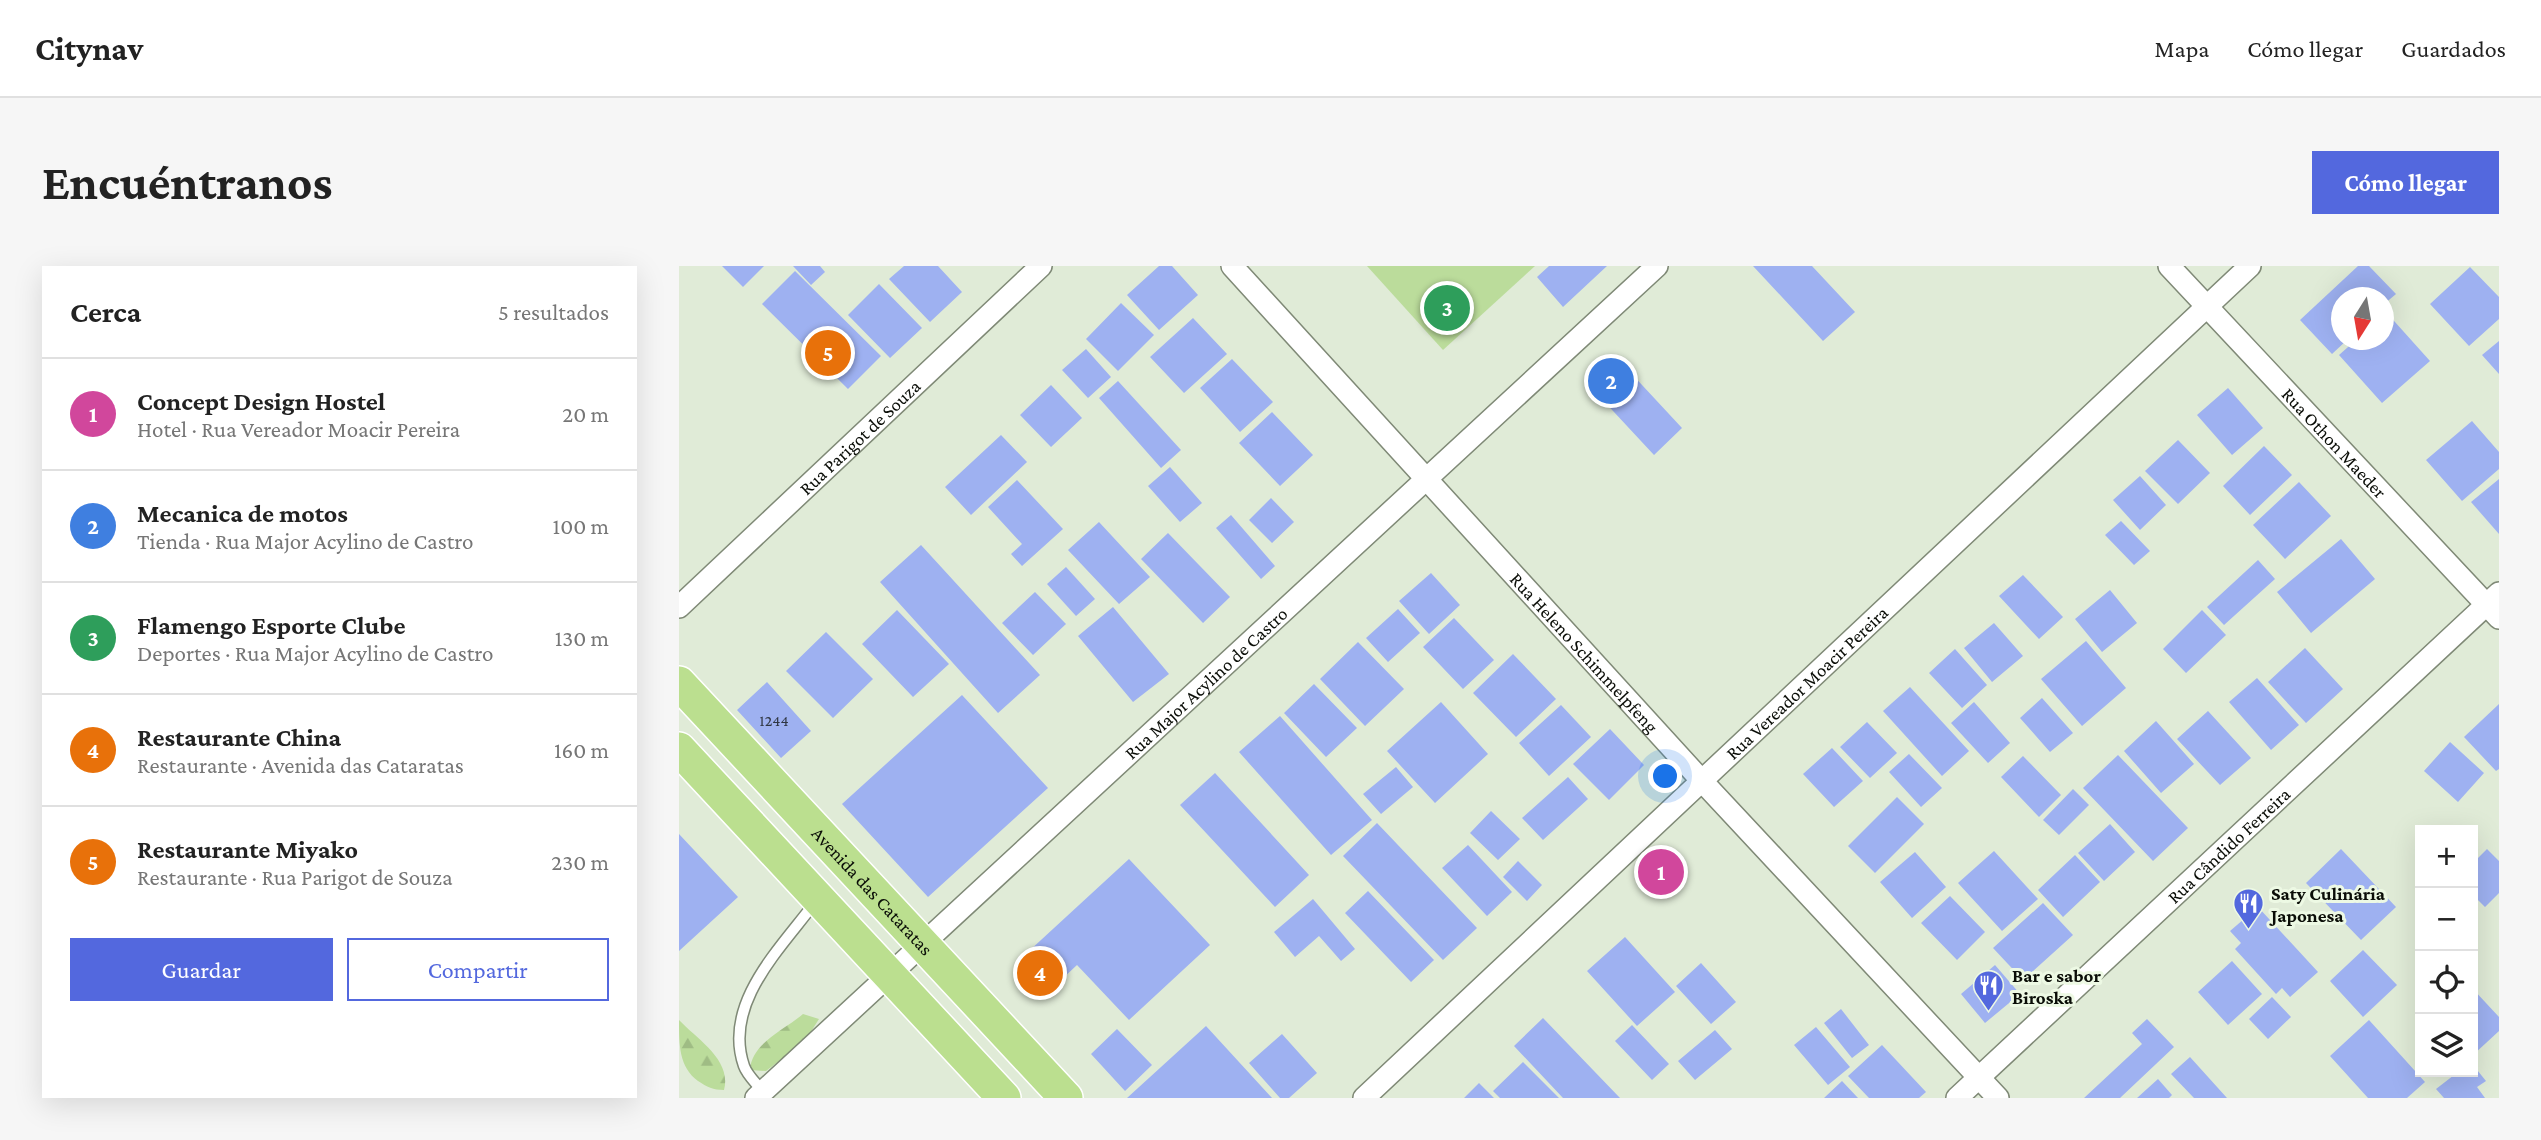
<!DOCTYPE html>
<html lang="es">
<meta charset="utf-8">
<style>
:root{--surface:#fff;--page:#f6f6f6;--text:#222;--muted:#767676;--line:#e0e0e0;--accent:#5368de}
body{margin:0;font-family:"Crimson Pro",serif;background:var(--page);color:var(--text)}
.controls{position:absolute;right:21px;bottom:21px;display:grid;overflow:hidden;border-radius:0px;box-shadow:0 7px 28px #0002}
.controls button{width:63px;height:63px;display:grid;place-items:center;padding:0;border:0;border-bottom:2px solid var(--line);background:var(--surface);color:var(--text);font:35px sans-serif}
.compass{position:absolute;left:1652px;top:21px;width:63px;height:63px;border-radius:50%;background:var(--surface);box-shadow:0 7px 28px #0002;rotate:191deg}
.you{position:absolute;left:987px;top:511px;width:24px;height:24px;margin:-18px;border:5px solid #fff;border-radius:50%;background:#1a73e8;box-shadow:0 0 0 10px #1a73e833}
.badge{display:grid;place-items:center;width:46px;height:46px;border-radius:50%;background:var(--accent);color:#fff;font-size:23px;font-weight:700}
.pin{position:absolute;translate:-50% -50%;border:4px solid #fff;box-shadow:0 2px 7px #0006}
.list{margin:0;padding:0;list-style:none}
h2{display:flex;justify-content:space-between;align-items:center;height:91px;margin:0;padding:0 28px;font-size:30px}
h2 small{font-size:23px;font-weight:400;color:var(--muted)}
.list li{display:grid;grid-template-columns:46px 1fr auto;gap:21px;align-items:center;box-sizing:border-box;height:112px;padding:0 28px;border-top:2px solid var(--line)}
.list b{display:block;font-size:26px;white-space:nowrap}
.list p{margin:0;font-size:23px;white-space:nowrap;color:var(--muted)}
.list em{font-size:23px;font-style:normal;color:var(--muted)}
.actions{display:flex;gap:14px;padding:21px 28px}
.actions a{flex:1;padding:16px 0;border:2px solid var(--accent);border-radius:0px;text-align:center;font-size:24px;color:var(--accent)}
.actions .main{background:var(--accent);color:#fff}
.icon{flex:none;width:38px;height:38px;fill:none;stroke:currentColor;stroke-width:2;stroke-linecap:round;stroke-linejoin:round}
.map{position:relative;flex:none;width:1820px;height:832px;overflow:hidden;border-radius:0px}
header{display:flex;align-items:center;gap:42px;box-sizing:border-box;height:98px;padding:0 35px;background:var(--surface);border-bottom:2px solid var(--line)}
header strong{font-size:33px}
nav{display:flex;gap:38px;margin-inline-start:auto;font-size:24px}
.intro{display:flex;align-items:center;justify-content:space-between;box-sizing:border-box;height:168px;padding:0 42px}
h1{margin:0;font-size:49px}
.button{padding:18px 32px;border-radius:0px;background:var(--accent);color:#fff;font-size:24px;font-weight:700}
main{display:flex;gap:42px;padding:0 42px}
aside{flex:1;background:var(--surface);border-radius:0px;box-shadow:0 7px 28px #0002}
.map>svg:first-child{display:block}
.forest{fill:url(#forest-firs)}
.pitch{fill:#bbdc9b}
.building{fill:#9eb1f1}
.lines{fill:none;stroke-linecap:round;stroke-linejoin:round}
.service-casing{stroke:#7f8976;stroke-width:13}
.minor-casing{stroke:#7f8976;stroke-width:24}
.primary-casing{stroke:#fff;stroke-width:36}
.service{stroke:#fff;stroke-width:10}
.minor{stroke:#fff;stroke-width:21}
.primary{stroke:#bbdf8f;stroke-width:33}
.labels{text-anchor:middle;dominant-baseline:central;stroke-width:6;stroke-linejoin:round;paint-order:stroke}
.number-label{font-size:16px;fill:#2f3642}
.street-label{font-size:19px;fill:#0a0d07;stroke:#edf9e4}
.poi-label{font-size:19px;font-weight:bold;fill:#0a0d07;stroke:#edf9e4;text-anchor:start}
</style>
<header>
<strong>Citynav</strong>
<nav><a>Mapa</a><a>Cómo llegar</a><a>Guardados</a></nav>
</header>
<div class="intro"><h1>Encuéntranos</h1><a class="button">Cómo llegar</a></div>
<main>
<aside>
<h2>Cerca<small>5 resultados</small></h2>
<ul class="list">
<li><span class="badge" style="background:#d1479c">1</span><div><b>Concept Design Hostel</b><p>Hotel · Rua Vereador Moacir Pereira</p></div><em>20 m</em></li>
<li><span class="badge" style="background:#3f7fe0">2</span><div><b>Mecanica de motos</b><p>Tienda · Rua Major Acylino de Castro</p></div><em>100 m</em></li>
<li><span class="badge" style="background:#2e9e5b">3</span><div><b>Flamengo Esporte Clube</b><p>Deportes · Rua Major Acylino de Castro</p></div><em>130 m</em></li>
<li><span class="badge" style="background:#e8710a">4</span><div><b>Restaurante China</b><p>Restaurante · Avenida das Cataratas</p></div><em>160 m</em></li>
<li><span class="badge" style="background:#e8710a">5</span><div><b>Restaurante Miyako</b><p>Restaurante · Rua Parigot de Souza</p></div><em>230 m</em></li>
</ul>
<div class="actions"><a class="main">Guardar</a><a>Compartir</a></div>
</aside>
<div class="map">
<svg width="1820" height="832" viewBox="0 0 1820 832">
<defs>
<pattern id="forest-firs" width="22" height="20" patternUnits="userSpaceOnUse" patternTransform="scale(1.75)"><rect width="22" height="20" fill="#bbdc9b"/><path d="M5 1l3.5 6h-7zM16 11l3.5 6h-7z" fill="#9fbc84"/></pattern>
</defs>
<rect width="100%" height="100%" fill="#e0ebd7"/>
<path class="forest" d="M124,748L140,753L126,775L87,805L71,804C72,777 107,763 124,748Z
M0,754C19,774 53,794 45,824C34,824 28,821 19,815C0,801 0,779 0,754Z"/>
<path class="pitch" d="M688,0H856L764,84Z"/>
<path class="building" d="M43,0H85L64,21Z
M114,0H141L146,6L132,19Z
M225,0H259L283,26L251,56L210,13Z
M480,0H493L519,29L480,64L448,29Z
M870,0H928L884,41L858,11Z
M1074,0H1133L1176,46L1144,75Z
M1679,0H1690L1717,28L1704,39V32H1662V74H1668L1653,88L1621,54Z
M1791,1L1820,31V53L1790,80L1751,38Z
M116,5L202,90L169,123L83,38Z
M200,18L243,62L211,92L169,49Z
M442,37L475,69L439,105L407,73Z
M1707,46L1751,95L1703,137L1660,89L1677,74H1704V49Z
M514,52L548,88L505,127L471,91Z
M1820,75V108L1803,89Z
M407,83L432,111L409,132L383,104Z
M937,91L1003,162L975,189L908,117Z
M553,93L594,136L561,166L521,122Z
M439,115L502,184L482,202L420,132Z
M372,119L403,152L372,181L341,149Z
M1549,122L1584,162L1553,189L1518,149Z
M593,146L634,189L601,220L560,177Z
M1793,155L1820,186V203L1783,235L1747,194Z
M322,169L348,196L292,249L266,221Z
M1499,174L1531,207L1499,238L1466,205Z
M1585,180L1613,209L1571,249L1544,220Z
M491,201L523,237L501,256L469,220Z
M1461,210L1487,239L1461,264L1434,234Z
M1820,213V268L1792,236Z
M338,214L384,263L343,300L332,288L343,278L309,241Z
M1620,216L1652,250L1606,293L1574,259Z
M592,232L615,256L593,277L570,254Z
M552,249L596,300L582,313L537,262Z
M1442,255L1471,285L1455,299L1426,269Z
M420,256L471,311L440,338L389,284Z
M489,267L551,331L524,357L462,293Z
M1662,273L1696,313L1632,367L1598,326Z
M242,279L361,409L319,447L201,316Z
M1579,294L1596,313L1545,359L1528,341Z
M387,301L416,333L397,350L368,318Z
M752,307L781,339L750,368L720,335Z
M1344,309L1384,351L1360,373L1320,330Z
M1431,324L1458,357L1423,386L1396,353Z
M356,326L387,358L354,389L323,357Z
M434,341L490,408L454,436L399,370Z
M719,343L741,367L709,396L687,372Z
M218,344L270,398L234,431L183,378Z
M1523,344L1547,369L1507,407L1484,383Z
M775,352L815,394L784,423L744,381Z
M1315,357L1344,390L1313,416L1285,382Z
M147,366L194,413L154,452L107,405Z
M1407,375L1447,422L1403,460L1362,413Z
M679,376L725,423L686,460L641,413Z
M1626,382L1664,423L1627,457L1589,416Z
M1276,383L1308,419L1283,442L1250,407Z
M834,388L877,433L837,471L794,427Z
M1578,412L1620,459L1592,484L1550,436Z
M88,416L132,465L102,492L58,444Z
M635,418L678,462L647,491L605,447Z
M1231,421L1290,485L1263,510L1204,445Z
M283,429L369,522L249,631L163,538Z
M1363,432L1394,467L1371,486L1341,452Z
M762,436L809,488L756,537L708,485Z
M1295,436L1331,477L1309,497L1272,457Z
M1820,438V503L1817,505L1785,471Z
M882,439L912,471L870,510L840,477Z
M1529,445L1572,492L1541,519L1498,473Z
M601,450L693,554L652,589L560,486Z
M1477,455L1515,498L1482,527L1445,485Z
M1188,456L1218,487L1191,512L1161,481Z
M931,463L965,499L930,534L894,498Z
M1771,476L1805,507L1779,536L1745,505Z
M1153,482L1184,515L1155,541L1124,508Z
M1230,488L1263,522L1242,541L1210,506Z
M1439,489L1509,562L1474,595L1404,522Z
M1344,490L1382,529L1360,551L1322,511Z
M717,501L734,521L702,548L684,528Z
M536,507L630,609L596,641L501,539Z
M889,511L909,533L864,574L843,552Z
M1394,523L1410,539L1380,569L1364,554Z
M1218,531L1245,558L1196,607L1169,580Z
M812,545L841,573L819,594L791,567Z
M698,557L798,662L764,694L664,590Z
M1431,558L1456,586L1425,615L1399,587Z
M0,568L59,631L0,685Z
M789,579L833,626L808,650L763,602Z
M1662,583L1717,641L1682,674L1627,617Z
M1808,583L1820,595V627L1806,641L1794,629V597Z
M1315,585L1359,633L1323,665L1279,617Z
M1236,586L1267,621L1233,652L1201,616Z
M1396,589L1421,616L1384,651L1359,624Z
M450,593L531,679L450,754L398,699L366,729L336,698Z
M839,595L863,619L848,635L824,611Z
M689,625L755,694L732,716L666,647Z
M1271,630L1306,666L1278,694L1242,657Z
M634,633L676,683L662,695L640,670L616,691L595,666Z
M1364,637L1394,669L1344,714L1314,682Z
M1579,641L1639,706L1611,731L1603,722L1597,728L1556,683L1562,677L1551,665Z
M946,671L996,726L958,760L908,705Z
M1684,684L1718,719L1684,751L1651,715Z
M1553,695L1583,728L1549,759L1519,726Z
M1022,697L1057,736L1032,758L997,720Z
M1316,699L1341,728L1306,757L1282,728Z
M1794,723L1820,751V765L1794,789Z
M1593,731L1612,751L1589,773L1570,753Z
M1162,743L1190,779L1173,792L1145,757Z
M864,752L941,832H884L835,780Z
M1468,753L1495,781L1441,832H1405L1463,778L1453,767Z
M1690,754L1746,816L1728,832H1689L1651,790Z
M953,759L990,798L973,814L936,775Z
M527,760L593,832H448Z
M1137,761L1171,801L1149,819L1115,779Z
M438,763L473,799L446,825L412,788Z
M1036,764L1053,783L1016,814L999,795Z
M603,768L638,807L610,832H601L570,797Z
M1203,779L1247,826L1240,832H1190L1169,810Z
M1511,791L1548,832H1515L1492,808Z
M844,796L880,832H821L814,825Z
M1794,799L1807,815L1798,821L1806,832H1765L1757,823L1779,806H1794Z
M1479,813L1493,829L1490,832H1458Z
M1163,815L1179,832H1145Z
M800,817L815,832H785Z"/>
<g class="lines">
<defs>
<path id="service" d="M84,826C78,818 68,809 65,800C43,737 103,681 137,635"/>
<g id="minor">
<path id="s1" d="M553,0L1022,514L1319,832"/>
<path id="s2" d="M1490,0L1820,352"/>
<path id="s3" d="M0,341L362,0"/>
<path id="s4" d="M77,832L978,0"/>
<path id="s5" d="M685,832L1571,0"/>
<path id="s6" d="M1278,832L1820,327"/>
</g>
<g id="primary">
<path id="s7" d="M0,417L387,832"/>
<path d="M0,483L325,832"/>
</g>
</defs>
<use href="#service" class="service-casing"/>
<use href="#minor" class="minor-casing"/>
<use href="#primary" class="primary-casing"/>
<use href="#service" class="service"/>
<use href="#minor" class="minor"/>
<use href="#primary" class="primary"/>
</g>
<defs>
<symbol id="restaurant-pin" viewBox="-11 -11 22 30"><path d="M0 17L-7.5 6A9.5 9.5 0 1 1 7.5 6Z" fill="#5368de" stroke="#edf9e4"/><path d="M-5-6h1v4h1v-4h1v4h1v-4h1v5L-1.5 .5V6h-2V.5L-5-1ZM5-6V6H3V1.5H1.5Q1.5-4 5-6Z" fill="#fff"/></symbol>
</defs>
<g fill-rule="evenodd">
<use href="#restaurant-pin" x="1552" y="620" width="35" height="47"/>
<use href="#restaurant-pin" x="1292" y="702" width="35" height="47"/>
</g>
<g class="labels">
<g class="number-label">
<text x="95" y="454">1244</text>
</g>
<g class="street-label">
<text stroke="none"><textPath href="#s3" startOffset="248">Rua Parigot de Souza</textPath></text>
<text stroke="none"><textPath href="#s2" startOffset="242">Rua Othon Maeder</textPath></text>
<text stroke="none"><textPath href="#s1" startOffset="523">Rua Heleno Schimmelpfeng</textPath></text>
<text stroke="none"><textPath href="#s4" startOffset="612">Rua Major Acylino de Castro</textPath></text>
<text stroke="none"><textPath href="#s5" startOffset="607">Rua Vereador Moacir Pereira</textPath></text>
<text stroke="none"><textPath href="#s6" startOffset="371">Rua Cândido Ferreira</textPath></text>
<text stroke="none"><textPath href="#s7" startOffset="284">Avenida das Cataratas</textPath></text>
</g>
<g class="poi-label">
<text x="1592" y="627">Saty Culinária<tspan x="1592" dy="22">Japonesa</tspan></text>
<text x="1333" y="709">Bar e sabor<tspan x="1333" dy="22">Biroska</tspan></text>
</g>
</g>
</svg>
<div class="controls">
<button>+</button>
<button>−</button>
<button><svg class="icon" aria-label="locate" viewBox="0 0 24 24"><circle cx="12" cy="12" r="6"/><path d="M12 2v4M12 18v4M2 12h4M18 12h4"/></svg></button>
<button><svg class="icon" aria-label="layers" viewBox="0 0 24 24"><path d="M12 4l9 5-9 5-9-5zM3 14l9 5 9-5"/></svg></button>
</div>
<svg class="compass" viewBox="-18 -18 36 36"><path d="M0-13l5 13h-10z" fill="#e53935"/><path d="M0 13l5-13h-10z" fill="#767676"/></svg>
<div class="you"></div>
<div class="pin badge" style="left:982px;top:606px;background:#d1479c">1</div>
<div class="pin badge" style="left:932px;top:115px;background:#3f7fe0">2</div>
<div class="pin badge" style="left:768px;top:42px;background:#2e9e5b">3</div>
<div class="pin badge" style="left:361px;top:707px;background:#e8710a">4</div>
<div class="pin badge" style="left:149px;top:87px;background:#e8710a">5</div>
</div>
</main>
